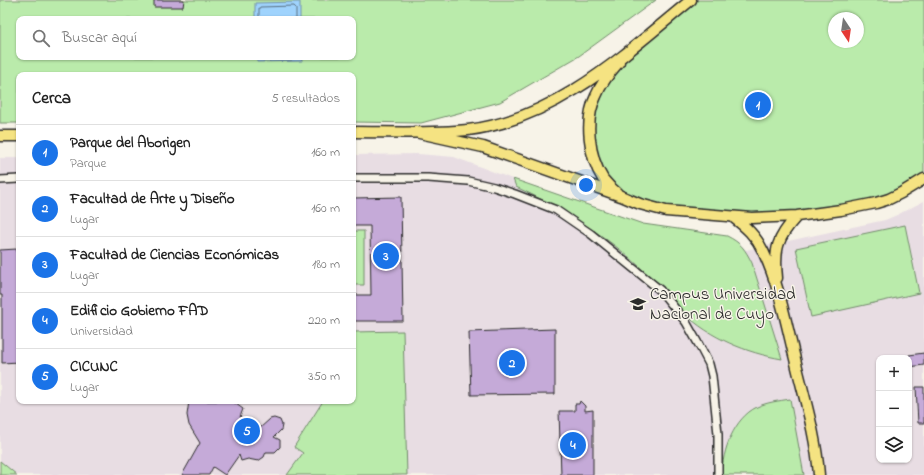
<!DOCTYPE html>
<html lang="es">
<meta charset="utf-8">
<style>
:root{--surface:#fff;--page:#f2f2f2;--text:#222;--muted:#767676;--line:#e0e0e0;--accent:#1a73e8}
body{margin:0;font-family:"Indie Flower",sans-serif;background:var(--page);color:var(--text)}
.controls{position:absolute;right:12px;bottom:12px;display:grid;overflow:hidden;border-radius:8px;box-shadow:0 1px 3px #0004}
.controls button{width:36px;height:36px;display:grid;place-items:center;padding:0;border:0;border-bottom:1px solid var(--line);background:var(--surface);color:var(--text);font:20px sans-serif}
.compass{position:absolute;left:828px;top:12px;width:36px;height:36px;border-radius:50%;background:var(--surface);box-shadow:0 1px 3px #0004;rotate:167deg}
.you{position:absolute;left:586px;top:185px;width:14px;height:14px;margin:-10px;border:3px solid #fff;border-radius:50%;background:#1a73e8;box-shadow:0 0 0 6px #1a73e833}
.badge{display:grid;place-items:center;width:26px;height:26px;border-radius:50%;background:var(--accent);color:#fff;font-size:13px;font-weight:700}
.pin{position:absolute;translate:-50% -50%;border:2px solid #fff;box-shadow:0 1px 4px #0006}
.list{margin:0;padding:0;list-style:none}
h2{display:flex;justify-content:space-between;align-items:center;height:52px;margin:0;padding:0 16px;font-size:17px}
h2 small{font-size:13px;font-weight:400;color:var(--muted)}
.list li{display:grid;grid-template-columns:26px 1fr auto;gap:12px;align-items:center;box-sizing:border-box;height:56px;padding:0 16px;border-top:1px solid var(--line)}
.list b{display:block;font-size:15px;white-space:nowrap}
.list p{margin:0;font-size:13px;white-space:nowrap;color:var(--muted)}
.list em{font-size:13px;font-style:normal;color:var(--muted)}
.icon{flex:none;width:22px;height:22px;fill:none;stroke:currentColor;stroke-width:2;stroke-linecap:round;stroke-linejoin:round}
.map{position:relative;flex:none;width:924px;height:475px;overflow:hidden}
.search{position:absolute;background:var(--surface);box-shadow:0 1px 3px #0004;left:16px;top:16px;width:340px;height:44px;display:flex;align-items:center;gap:10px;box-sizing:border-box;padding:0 14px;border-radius:8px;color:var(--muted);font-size:15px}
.panel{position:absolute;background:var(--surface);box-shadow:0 1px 3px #0004;left:16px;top:72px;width:340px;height:332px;border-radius:8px}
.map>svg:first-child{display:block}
.built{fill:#e8dde3;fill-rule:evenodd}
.green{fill:#baebab;stroke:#728b6b;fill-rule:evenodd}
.water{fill:#9fd3fd;stroke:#7190a9}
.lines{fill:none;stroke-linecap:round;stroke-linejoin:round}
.shore{stroke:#596e7f;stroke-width:1}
.building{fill:#c5aad8;stroke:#2b2b2b}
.minor-casing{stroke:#2b2b2b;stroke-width:10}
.primary-casing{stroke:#2b2b2b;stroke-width:13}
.minor{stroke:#f7f3e8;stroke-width:7}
.primary{stroke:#f5e382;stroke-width:10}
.labels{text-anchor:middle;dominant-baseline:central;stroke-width:3;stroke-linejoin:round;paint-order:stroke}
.poi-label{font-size:17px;fill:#2b2b2b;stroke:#f7f3e8;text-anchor:start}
</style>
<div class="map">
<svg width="924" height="475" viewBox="0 0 924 475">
<rect width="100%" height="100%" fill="#f7f3e8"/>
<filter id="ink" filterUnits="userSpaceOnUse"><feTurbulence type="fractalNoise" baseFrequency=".025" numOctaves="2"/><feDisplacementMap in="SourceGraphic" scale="8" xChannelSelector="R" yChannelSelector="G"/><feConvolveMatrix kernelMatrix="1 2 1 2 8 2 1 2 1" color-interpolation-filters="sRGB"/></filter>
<g filter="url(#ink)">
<path class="built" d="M418,154L454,157L544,191L643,224L727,236L737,241L746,250L885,220L897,215L924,201V475H0V158H19V401H353V155ZM879,358H909V460H879Z"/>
<path class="green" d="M0,0H656L579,56L500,102L421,123L353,122V75H19V123H0ZM19,19H353V57H19Z
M691,0H924V179L901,193L797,216L640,204L604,180L589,129L604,82L614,68ZM834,18H858V42H834Z
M513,179L643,224L727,236C741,243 745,249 752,263L782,359C747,353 710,338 684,313C666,295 649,274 629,257C594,228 557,206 516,187Z
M905,225L919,293L811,317L796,248Z
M353,231H364V285H353Z
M403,331L407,475H287L303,453L294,447L323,401H353V332Z
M790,399L804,475H722C722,451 734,418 757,407C767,402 779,401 790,399Z
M0,461L17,475H0Z"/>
<path class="water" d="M300,2V19H255V3Z
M256,57H301L302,61L257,62Z"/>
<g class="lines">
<path class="shore" d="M259,19V9L260,7L294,6L296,8V19"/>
</g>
<path class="building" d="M154,0H184L183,7H154Z
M401,197L403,321H353V295H371L370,226H353V198Z
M17,249V275H19V362L2,363V295H0V250Z
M555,329V394L471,395L469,332Z
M924,353V365L909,367V355Z
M916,387H924V423H918Z
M189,401H232L243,409L240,417L260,428L270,419L274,418L280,420L282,425L281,430L274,437L280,440V447L275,452H266L264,457L258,461L248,459L241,461L239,455L225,475L213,467L209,475H182L200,443L189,425L187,415Z
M580,401L585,406V411L593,410V475H561L559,411H575V404H579Z"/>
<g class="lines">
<defs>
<path id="minor" d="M353,178H428L468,181L494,187L515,194L556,210L591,234L660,290L686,322L699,345L709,364L712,376L718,434V475
M0,180L19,179"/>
<path id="primary" d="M353,132C391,132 431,134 468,130C557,119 625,54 691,0
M415,132L483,147L621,196L640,204L666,211L752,218L797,216L841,210L876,203L889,199L901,193L924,179
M0,136H19
M617,193C612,189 607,184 603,179C589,157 584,120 596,96C601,84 610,72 619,62
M733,217C746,227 756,236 763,251C779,285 786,322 795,359C804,397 816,435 819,475
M777,278C774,249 777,238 797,216"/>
</defs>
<use href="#minor" class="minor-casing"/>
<use href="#primary" class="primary-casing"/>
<use href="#minor" class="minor"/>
<use href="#primary" class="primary"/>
</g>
</g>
<defs>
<symbol id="university-bare" viewBox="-9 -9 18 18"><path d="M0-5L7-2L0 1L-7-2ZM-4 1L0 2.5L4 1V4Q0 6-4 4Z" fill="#2b2b2b" stroke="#f7f3e8" stroke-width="2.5" paint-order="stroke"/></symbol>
</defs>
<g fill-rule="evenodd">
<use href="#university-bare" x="627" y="293" width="22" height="22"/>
</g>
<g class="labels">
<g class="poi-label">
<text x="650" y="294">Campus Universidad<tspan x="650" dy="20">Nacional de Cuyo</tspan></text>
</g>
</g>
</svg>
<div class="controls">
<button>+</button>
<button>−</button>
<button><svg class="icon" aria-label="layers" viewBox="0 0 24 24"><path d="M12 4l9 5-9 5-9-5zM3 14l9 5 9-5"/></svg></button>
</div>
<svg class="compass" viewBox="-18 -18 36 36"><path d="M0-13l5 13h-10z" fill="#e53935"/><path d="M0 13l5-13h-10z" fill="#767676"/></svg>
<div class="you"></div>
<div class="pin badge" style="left:758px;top:105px">1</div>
<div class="pin badge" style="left:512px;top:363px">2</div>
<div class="pin badge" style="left:386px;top:256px">3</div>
<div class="pin badge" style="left:573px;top:445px">4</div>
<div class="pin badge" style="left:247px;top:431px">5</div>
<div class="search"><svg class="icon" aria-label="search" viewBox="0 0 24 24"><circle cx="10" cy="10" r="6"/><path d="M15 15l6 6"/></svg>Buscar aquí</div>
<section class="panel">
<h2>Cerca<small>5 resultados</small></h2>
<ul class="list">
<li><span class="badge">1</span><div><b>Parque del Aborigen</b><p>Parque</p></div><em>160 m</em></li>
<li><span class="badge">2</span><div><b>Facultad de Arte y Diseño</b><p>Lugar</p></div><em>160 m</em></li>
<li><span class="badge">3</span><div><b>Facultad de Ciencias Económicas</b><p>Lugar</p></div><em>180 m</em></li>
<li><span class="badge">4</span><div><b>Edificio Gobierno FAD</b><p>Universidad</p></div><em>220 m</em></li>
<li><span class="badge">5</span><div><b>CICUNC</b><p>Lugar</p></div><em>350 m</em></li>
</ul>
</section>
</div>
